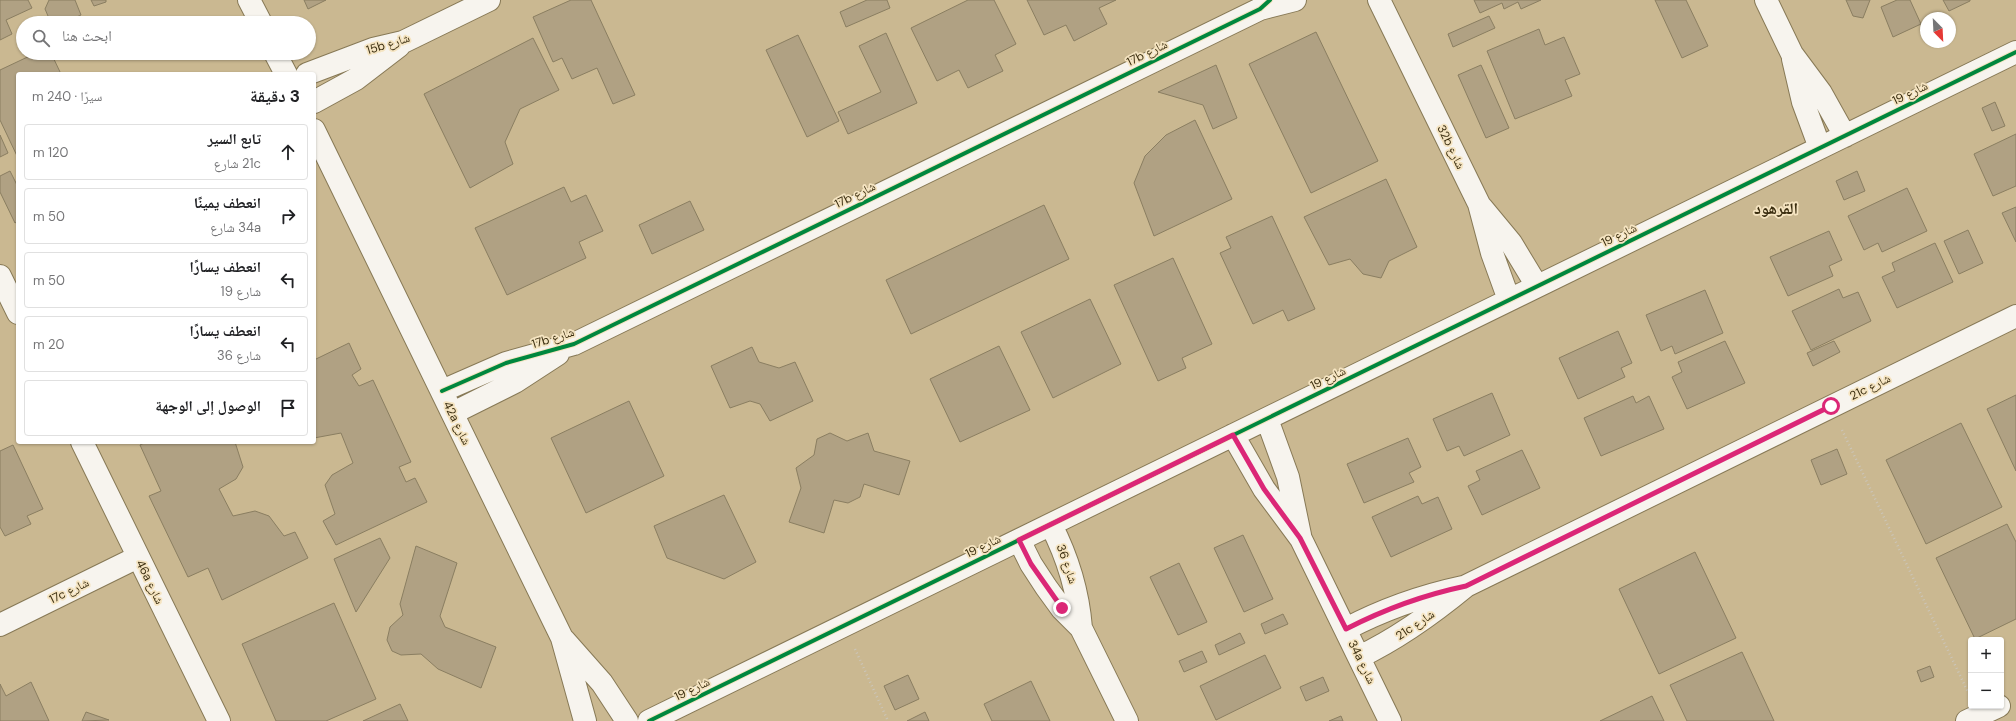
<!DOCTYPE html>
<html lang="ar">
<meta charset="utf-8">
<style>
:root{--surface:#fff;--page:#f6f6f6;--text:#202124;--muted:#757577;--line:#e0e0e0}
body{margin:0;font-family:"DM Sans","Noto Naskh Arabic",sans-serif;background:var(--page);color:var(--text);direction:rtl}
.controls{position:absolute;right:12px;bottom:12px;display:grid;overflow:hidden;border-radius:4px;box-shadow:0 1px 3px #0004}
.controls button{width:36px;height:36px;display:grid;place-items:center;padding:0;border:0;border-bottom:1px solid var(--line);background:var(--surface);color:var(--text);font:20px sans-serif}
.compass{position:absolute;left:1920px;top:12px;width:36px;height:36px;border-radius:50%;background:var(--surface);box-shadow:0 1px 3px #0004;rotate:156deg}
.stop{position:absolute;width:12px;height:12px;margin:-9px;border:3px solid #db2777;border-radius:50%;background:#fff}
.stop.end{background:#db2777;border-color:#fff;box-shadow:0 1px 4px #0008}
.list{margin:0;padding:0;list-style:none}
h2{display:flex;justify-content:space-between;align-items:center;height:52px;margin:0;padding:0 16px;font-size:17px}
h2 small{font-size:13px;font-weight:400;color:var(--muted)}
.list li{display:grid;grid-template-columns:26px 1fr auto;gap:12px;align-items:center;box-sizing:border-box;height:56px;margin:0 8px 8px;padding:0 8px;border:1px solid var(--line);border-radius:4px}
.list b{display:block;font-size:15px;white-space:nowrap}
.list p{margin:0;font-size:13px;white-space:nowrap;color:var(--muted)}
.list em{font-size:13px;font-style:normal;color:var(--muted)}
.icon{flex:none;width:22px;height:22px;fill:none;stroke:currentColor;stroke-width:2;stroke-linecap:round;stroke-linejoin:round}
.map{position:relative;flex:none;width:2016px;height:721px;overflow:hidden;direction:ltr}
.search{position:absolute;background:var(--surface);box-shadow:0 1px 3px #0004;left:16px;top:16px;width:300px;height:44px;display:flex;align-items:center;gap:10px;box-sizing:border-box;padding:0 14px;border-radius:22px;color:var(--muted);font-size:15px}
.panel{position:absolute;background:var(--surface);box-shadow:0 1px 3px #0004;left:16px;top:72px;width:300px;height:372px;border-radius:4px;direction:rtl}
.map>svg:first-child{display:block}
.building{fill:#b0a183;stroke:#8a7e61}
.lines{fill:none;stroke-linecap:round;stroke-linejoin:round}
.street-casing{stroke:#877956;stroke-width:24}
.path{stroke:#cbc5b9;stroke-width:2.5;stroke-dasharray:1 3;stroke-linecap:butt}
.street{stroke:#f7f4ee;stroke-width:22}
.cycleway-casing{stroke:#f5e4c1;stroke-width:6}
.cycleway{stroke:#00873e;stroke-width:4}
.route{stroke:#db2777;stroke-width:5}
.labels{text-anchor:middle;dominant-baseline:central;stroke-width:3.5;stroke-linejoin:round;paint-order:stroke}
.street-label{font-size:12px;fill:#3b2e10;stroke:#f5e4c1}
.district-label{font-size:16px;font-weight:bold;fill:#3b2e10;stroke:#f5e4c1}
</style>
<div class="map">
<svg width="2016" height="721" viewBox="0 0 2016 721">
<rect width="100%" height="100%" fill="#cab891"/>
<path class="building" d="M0,0H28L32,8L6,20L12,34L0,40Z
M49,0H75L81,15L63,23H51L45,9Z
M91,0H106V2L94,6Z
M304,0H326L308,9Z
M571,0H591L635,95L613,104L597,68L572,79L562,58L553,62L533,17Z
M867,0H887L890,8L846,27L840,12Z
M968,0H994L1016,44L995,55L1003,71L968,88L959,70L937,81L911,28Z
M1027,0H1116L1099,8L1107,24L1074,41L1066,25L1044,35Z
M1474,0H1541L1521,9L1518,2L1504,9L1502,3L1480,13Z
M1655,0H1686L1708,46L1682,58Z
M1846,0H1870L1863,18L1853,16Z
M1897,0H1910L1921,24L1893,37L1881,7Z
M1943,0H1970V1L1949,11Z
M1489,16L1495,28L1453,47L1448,34Z
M1539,29L1545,45L1564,37L1580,74L1565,80L1572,96L1515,119L1487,51Z
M1316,32L1378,161L1311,193L1249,64Z
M886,33L917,103L848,134L838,112L881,92L859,46Z
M798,35L839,121L807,137L766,50Z
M533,38L559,90L520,109L505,142L513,164L470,188L424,94Z
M36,53H51L61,74H18V158L0,120V70Z
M1216,65L1237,118L1213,129L1203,105L1158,92Z
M1481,65L1509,128L1486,138L1458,75Z
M1995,102L2005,126L1992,131L1982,108Z
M1195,120L1232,199L1154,236L1134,183L1145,156L1166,135Z
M2016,134V186L1993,196L1974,154Z
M0,135L8,153L0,157Z
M10,171L18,187V221L15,223L0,192V176Z
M1857,171L1865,191L1844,200L1836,181Z
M1386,179L1417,247L1389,261L1381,278L1363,274L1350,259L1329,265L1304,217Z
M564,187L571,202L586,195L603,231L579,242L586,258L507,295L475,228Z
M1907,188L1927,231L1882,252L1878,243L1864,250L1848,216Z
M690,201L704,230L652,254L639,225Z
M1044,205L1069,259L911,334L886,280Z
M2016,207V242L2002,213Z
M1272,216L1315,309L1288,321L1283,310L1253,324L1220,253L1231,248L1226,237Z
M1968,230L1983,263L1959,274L1944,241Z
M1829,231L1842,260L1829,266L1833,276L1788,296L1770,257Z
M1935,243L1953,282L1897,308L1882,277L1895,271L1892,263Z
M1173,258L1212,344L1182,358L1186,368L1158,381L1114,285Z
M1839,289L1843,298L1858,292L1871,321L1811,350L1792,311Z
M1705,290L1723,333L1675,354L1672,346L1661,351L1646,315Z
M1090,299L1121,364L1053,398L1021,332Z
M1618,331L1632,363L1621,368L1625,377L1578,399L1559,358Z
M1725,341L1745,383L1687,409L1672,377L1682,372L1678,362Z
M1834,341L1840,352L1813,366L1807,353Z
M349,343L361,369L352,375L359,386L373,380L411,462L399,467L406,482L415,478L427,502L336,545L323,521L335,514L325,485L332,475L353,463L341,433L314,438V360Z
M999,346L1030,410L960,442L930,379Z
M752,347L759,362L779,368L795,362L813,401L770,421L760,404L750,401L730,408L711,366Z
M1492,393L1510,435L1464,456L1459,446L1447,451L1433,419Z
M2016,395V471L1987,409Z
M1633,396L1636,403L1649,396L1664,429L1601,456L1584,418Z
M629,401L664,476L586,513L551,438Z
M1961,423L2002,507L1926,544L1886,460Z
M830,433L847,441L868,433L874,451L910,461L899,495L864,484L860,497L848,503L834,500L824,533L789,522L801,488L796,468L814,455L817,439Z
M1408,438L1421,467L1409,473L1414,482L1364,503L1347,464Z
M146,442H235L243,467L236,479L219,489L233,516L255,511L269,516L284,536L295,532L308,558L222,600L208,568L188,577L149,496L161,491L140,445Z
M13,445L43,509L27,516L31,524L5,536L0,527V451Z
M1837,449L1847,474L1821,485L1811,460Z
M1522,450L1540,488L1482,515L1468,486L1480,480L1476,471Z
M724,495L756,562L724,579L667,558L654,526Z
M1418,496L1422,504L1438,497L1452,529L1391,557L1372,517Z
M2007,524L2016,542V619L1975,639L1936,558Z
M1243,535L1273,599L1244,612L1214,548Z
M380,538L390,558L356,612L334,559Z
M416,546L457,563L440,616L445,627L496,647L481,688L438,669L421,654L401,655L392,651L387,640L390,627L403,615L400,604Z
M1695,552L1736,638L1659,674L1619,589Z
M1179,563L1207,622L1178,635L1150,577Z
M334,603L376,699L326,721H276L242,644Z
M1283,614L1288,624L1265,634L1261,624Z
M1240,633L1245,643L1219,655L1215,645Z
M1202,651L1207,662L1184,672L1179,661Z
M1742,652L1774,721H1687L1670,685Z
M1265,655L1281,688L1216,720L1200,686Z
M1930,666L1934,677L1921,682L1917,671Z
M908,675L919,699L895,710L884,686Z
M1323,677L1329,691L1306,701L1300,687Z
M1031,681L1050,721H992L984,704Z
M31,682L49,721H0V684L6,696Z
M1652,696L1664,721H1600Z
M400,704L408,721H363Z
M86,712L109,720L82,721Z
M925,712L929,721H907Z
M1341,716L1343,721H1329Z"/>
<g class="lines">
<defs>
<path id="street" d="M249,0L261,23
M1379,0L1479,204L1492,253L1509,300
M1766,0L1792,54L1821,93L1845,136
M1260,9L1295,0
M275,53L286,74
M1793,59L1803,102L1820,148
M307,74L373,49L403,42L489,0
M314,102L356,79L399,46
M314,130L562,638L585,721
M1482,208L1511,243L1537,286
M0,276L18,313
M442,391L506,363L574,344L1260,9L1270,0
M453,413L515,382L558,354
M1267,419L1288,477L1300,535
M1233,435L1264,489L1301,539L1390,721
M82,442L219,721
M1051,525C1068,558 1078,590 1081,628
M1019,540L1031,564L1046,587L1062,609L1081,628L1127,721
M0,625L138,557
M1346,629C1384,609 1421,596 1463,587
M564,640L602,683L627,721
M1359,657C1399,638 1432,614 1466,586L2016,316
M649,721L2016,52
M1967,721L1999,706"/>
</defs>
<use href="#street" class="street-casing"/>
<path class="path" d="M1842,430L1968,692
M855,649L888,721"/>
<use href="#street" class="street"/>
<defs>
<path id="cycleway" d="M442,391L506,363L574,344L1260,9L1270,0
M649,721L2016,52"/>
</defs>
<use href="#cycleway" class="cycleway-casing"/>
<use href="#cycleway" class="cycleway"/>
</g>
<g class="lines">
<path class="route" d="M1062,608L1031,564L1019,540L1233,435L1264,489L1300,538L1346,629C1385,609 1423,595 1466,586L1831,406"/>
</g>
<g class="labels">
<g class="street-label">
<text transform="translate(388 44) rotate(-17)">15b شارع</text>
<text transform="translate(1147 53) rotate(-26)">17b شارع</text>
<text transform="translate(1910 93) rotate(-26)">شارع 19</text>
<text transform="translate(1451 147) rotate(64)">32b شارع</text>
<text transform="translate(855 195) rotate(-26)">17b شارع</text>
<text transform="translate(1619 235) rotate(-26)">شارع 19</text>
<text transform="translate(553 338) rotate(-17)">17b شارع</text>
<text transform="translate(1328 378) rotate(-26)">شارع 19</text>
<text transform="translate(1870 387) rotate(-26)">21c شارع</text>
<text transform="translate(457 423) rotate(64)">42a شارع</text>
<text transform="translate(983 546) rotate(-26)">شارع 19</text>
<text transform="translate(1067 564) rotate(71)">شارع 36</text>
<text transform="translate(150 582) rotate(64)">46a شارع</text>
<text transform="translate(69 591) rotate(-26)">17c شارع</text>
<text transform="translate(1415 625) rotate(-34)">21c شارع</text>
<text transform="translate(1362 662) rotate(64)">34a شارع</text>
<text transform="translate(692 689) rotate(-26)">شارع 19</text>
</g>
<g class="district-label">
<text x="1776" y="208">القرهود</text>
</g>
</g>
</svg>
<div class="controls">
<button>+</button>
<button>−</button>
</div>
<svg class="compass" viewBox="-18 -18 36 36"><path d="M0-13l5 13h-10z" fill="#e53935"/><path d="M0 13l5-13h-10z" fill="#757577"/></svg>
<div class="stop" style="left:1831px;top:406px"></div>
<div class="stop end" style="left:1062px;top:608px"></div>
<div class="search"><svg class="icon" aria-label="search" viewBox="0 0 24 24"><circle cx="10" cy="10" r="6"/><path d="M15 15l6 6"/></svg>ابحث هنا</div>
<section class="panel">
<h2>3 دقيقة<small>سيرًا · 240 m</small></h2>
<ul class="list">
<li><svg class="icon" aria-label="ahead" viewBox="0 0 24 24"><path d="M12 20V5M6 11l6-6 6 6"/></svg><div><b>تابع السير</b><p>21c شارع</p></div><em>120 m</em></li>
<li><svg class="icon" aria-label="right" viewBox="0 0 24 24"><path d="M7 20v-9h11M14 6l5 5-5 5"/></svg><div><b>انعطف يمينًا</b><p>34a شارع</p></div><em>50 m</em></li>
<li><svg class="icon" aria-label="left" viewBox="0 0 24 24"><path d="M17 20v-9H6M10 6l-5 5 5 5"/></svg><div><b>انعطف يسارًا</b><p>شارع 19</p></div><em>50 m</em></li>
<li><svg class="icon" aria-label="left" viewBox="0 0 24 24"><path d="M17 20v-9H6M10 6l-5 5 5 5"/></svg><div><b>انعطف يسارًا</b><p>شارع 36</p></div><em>20 m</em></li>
<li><svg class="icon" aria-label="arrive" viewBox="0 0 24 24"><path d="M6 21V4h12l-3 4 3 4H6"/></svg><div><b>الوصول إلى الوجهة</b></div></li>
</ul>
</section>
</div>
